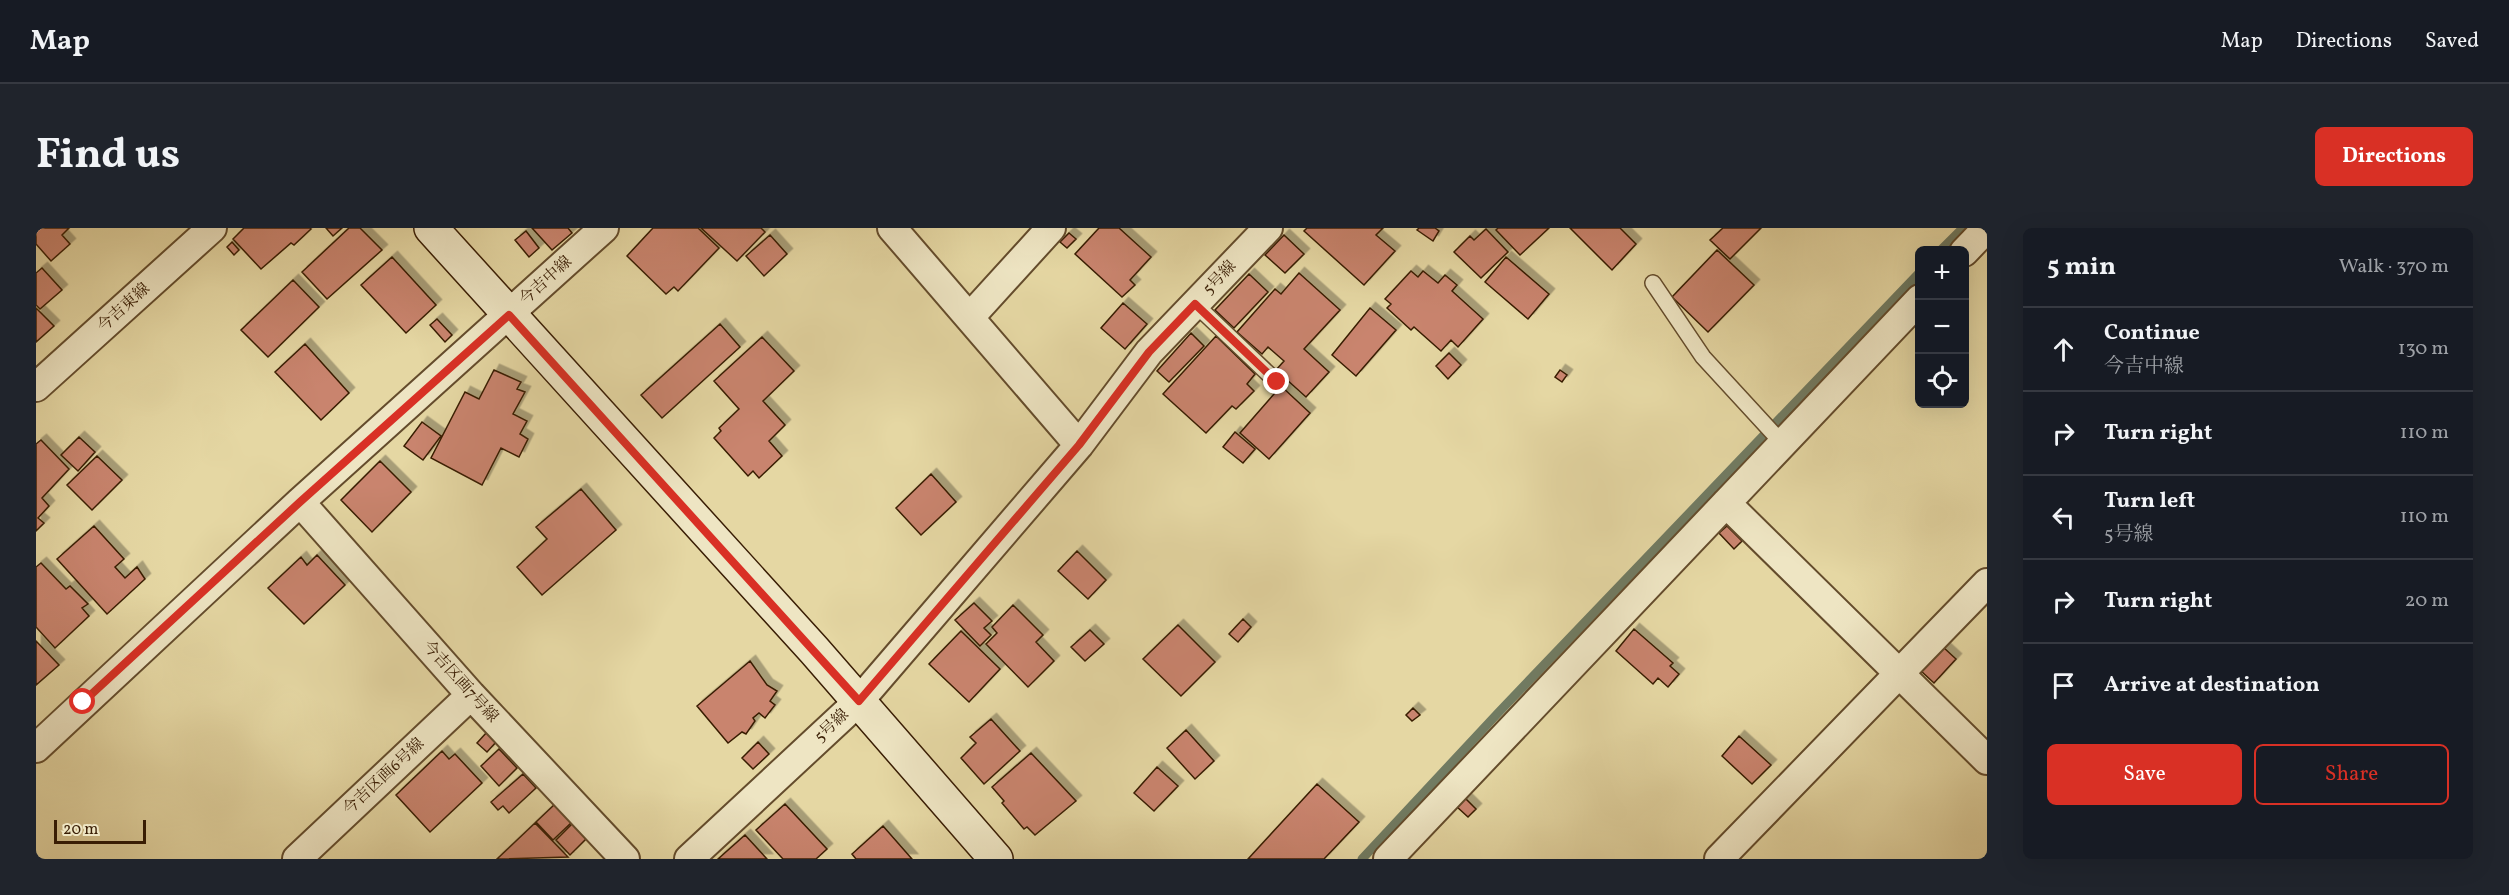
<!DOCTYPE html>
<meta charset="utf-8">
<style>
:root{--surface:#171b24;--page:#20242c;--text:#f1f3f6;--muted:#9ea1a6;--line:#363941;--accent:#d93025}
body{margin:0;font-family:Vollkorn,"Noto Serif JP",serif;background:var(--page);color:var(--text)}
.controls{position:absolute;right:18px;top:18px;display:grid;overflow:hidden;border-radius:9px;box-shadow:0 6px 24px #0002}
.controls button{width:54px;height:54px;display:grid;place-items:center;padding:0;border:0;border-bottom:2px solid var(--line);background:var(--surface);color:var(--text);font:30px sans-serif}
.scale{position:absolute;left:18px;bottom:15px;width:92px;box-sizing:border-box;padding-left:6px;border:3px solid #391d04;border-top:0;font-size:16px;line-height:21px;white-space:nowrap;color:#391d04;-webkit-text-stroke:4px #eee5c3;paint-order:stroke}
.stop{position:absolute;width:18px;height:18px;margin:-14px;border:4px solid #d93025;border-radius:50%;background:#fff}
.stop.end{background:#d93025;border-color:#fff;box-shadow:0 2px 6px #0008}
.list{margin:0;padding:0;list-style:none}
h2{display:flex;justify-content:space-between;align-items:center;height:78px;margin:0;padding:0 24px;font-size:26px}
h2 small{font-size:20px;font-weight:400;color:var(--muted)}
.list li{display:grid;grid-template-columns:39px 1fr auto;gap:18px;align-items:center;box-sizing:border-box;height:84px;padding:0 24px;border-top:2px solid var(--line)}
.list b{display:block;font-size:22px;white-space:nowrap}
.list p{margin:0;font-size:20px;white-space:nowrap;color:var(--muted)}
.list em{font-size:20px;font-style:normal;color:var(--muted)}
.actions{display:flex;gap:12px;padding:18px 24px}
.actions a{flex:1;padding:14px 0;border:2px solid var(--accent);border-radius:9px;text-align:center;font-size:21px;color:var(--accent)}
.actions .main{background:var(--accent);color:#fff}
.icon{flex:none;width:33px;height:33px;fill:none;stroke:currentColor;stroke-width:2;stroke-linecap:round;stroke-linejoin:round}
.map{position:relative;flex:none;width:1951px;height:631px;overflow:hidden;border-radius:9px}
header{display:flex;align-items:center;gap:36px;box-sizing:border-box;height:84px;padding:0 30px;background:var(--surface);border-bottom:2px solid var(--line)}
header strong{font-size:28px}
nav{display:flex;gap:33px;margin-inline-start:auto;font-size:21px}
.intro{display:flex;align-items:center;justify-content:space-between;box-sizing:border-box;height:144px;padding:0 36px}
h1{margin:0;font-size:42px}
.button{padding:15px 27px;border-radius:9px;background:var(--accent);color:#fff;font-size:21px;font-weight:700}
main{display:flex;gap:36px;padding:0 36px}
aside{flex:1;background:var(--surface);border-radius:9px;box-shadow:0 6px 24px #0002}
.map>svg:first-child{display:block}
.lines{fill:none;stroke-linecap:round;stroke-linejoin:round}
.stream{stroke:#717b62;stroke-width:9}
.building{fill:#c9846e;stroke:#391d04;stroke-width:1.5;filter:url(#shadow)}
.lane-casing{stroke:#644c2c;stroke-width:18}
.street-casing{stroke:#644c2c;stroke-width:32}
.secondary-casing{stroke:#391d04;stroke-width:36}
.lane{stroke:#eee5c3;stroke-width:15}
.street{stroke:#eee5c3;stroke-width:28}
.secondary{stroke:#eee5c3;stroke-width:33}
.route{stroke:#d93025;stroke-width:8}
.labels{text-anchor:middle;dominant-baseline:central;stroke-width:4.5;stroke-linejoin:round;paint-order:stroke}
.street-label{font-size:16px;fill:#391d04;stroke:#eee5c3}
</style>
<header>
<strong>Map</strong>
<nav><a>Map</a><a>Directions</a><a>Saved</a></nav>
</header>
<div class="intro"><h1>Find us</h1><a class="button">Directions</a></div>
<main>
<div class="map">
<svg width="1951" height="631" viewBox="0 0 1951 631">
<defs>
<filter id="shadow"><feDropShadow dx="5.5" dy="-5.5" stdDeviation="0" flood-color="#0004"/></filter>
</defs>
<rect width="100%" height="100%" fill="#e5d7a3"/>
<filter id="stains"><feTurbulence type="fractalNoise" baseFrequency=".00333" numOctaves="4"/><feColorMatrix values="0 0 0 0 .2 0 0 0 0 .09 0 0 0 0 .02 0 0 0 .5 -.17"/></filter>
<radialGradient id="worn" r=".72"><stop offset=".6" stop-color="#630" stop-opacity="0"/><stop offset="1" stop-color="#630" stop-opacity=".3"/></radialGradient>
<g class="lines">
<path class="stream" d="M1905,22L1927,0
M1326,631L1463,484L1884,44"/>
</g>
<path class="building" d="M0,0H33L26,7L34,16L15,33L0,16Z
M208,0H274L275,1L258,17L255,15L225,41L197,11Z
M290,0H306L297,8Z
M313,0H324L346,22L291,71L266,44Z
M496,0H532L536,5L516,22Z
M617,0H662L683,20L642,63L638,59L630,66L591,28Z
M665,0H725L729,4L701,33Z
M1063,0H1083L1115,29L1094,52L1099,57L1086,69L1039,26Z
M1271,0H1347L1340,7L1359,23L1328,57L1268,3Z
M1383,0H1399L1403,3L1397,13L1381,2Z
M1462,0H1513L1484,27L1460,2Z
M1534,0H1584L1600,16L1576,42Z
M1687,0H1725L1694,31L1674,12Z
M1450,1L1472,24L1445,50L1418,24L1434,8L1438,12Z
M490,3L503,20L493,29L479,12Z
M1033,5L1040,11L1031,20L1024,14Z
M734,7L751,26L728,48L710,28Z
M1248,7L1268,26L1249,45L1229,27Z
M196,14L203,22L198,27L191,19Z
M1681,22L1718,57L1672,104L1636,69Z
M356,29L400,77L370,105L325,57Z
M1470,29L1513,66L1492,91L1449,54Z
M6,40L26,62L4,81L0,77V45Z
M1375,43L1382,49L1387,43L1402,55L1409,47L1421,57L1416,63L1447,91L1422,119L1415,112L1405,123L1378,99L1375,102L1351,80L1355,76L1349,71Z
M1263,45L1304,82L1268,121L1293,144L1270,169L1240,142L1248,133L1232,119L1226,126L1201,104L1239,61L1245,66Z
M1213,46L1232,64L1198,100L1179,82Z
M257,52L283,79L232,129L205,102Z
M1087,75L1111,96L1089,121L1065,100Z
M0,80L18,98L0,114Z
M1334,80L1360,102L1320,148L1296,127Z
M401,91L416,107L409,114L394,97Z
M684,96L704,119L626,190L605,167Z
M1155,105L1168,118L1133,154L1121,143Z
M1180,108L1219,146L1211,156L1218,163L1200,181L1196,178L1170,205L1127,166Z
M726,109L758,143L727,173L749,197L733,213L746,228L723,250L717,243L712,248L678,210L685,203L683,200L703,181L678,153Z
M269,116L313,165L285,192L239,144Z
M1413,125L1425,137L1412,151L1400,138Z
M458,142L485,154L481,161L489,164L477,186L491,193L484,206L492,211L483,229L465,220L446,257L395,230L429,164L443,171Z
M1524,142L1531,147L1526,154L1519,149Z
M1245,158L1274,185L1233,231L1204,205Z
M386,194L405,208L387,232L368,218Z
M1199,204L1219,221L1207,235L1187,219Z
M43,209L59,224L42,243L25,227Z
M5,212L33,241L6,270L13,278L2,290L8,295L0,303V216Z
M61,228L86,252L56,282L31,257Z
M344,233L375,264L336,304L305,272Z
M895,246L920,274L885,307L860,280Z
M545,261L580,302L506,367L481,339L511,311L500,299Z
M58,298L88,331L79,339L89,350L101,339L109,351L71,386L21,331Z
M1691,298L1706,313L1698,321L1683,305Z
M1041,323L1070,352L1052,371L1022,343Z
M281,327L309,357L268,396L232,360L265,329L271,337Z
M5,335L30,361L34,358L52,376L46,380L53,388L19,420L0,399V339Z
M938,375L956,393L948,400L955,407L944,418L919,392Z
M977,377L1007,407L1000,414L1018,433L992,459L950,416L961,405L956,399Z
M1207,391L1215,399L1202,414L1193,406Z
M1142,397L1179,434L1145,468L1107,431Z
M1598,401L1637,435L1634,438L1643,446L1632,459L1622,450L1617,456L1580,423Z
M1054,402L1068,416L1049,433L1035,419Z
M925,403L964,441L933,474L893,436Z
M0,413L23,437L0,457Z
M1907,419L1920,431L1898,455L1885,443Z
M714,433L731,457L741,463L734,473L739,477L729,490L723,485L717,490L719,493L710,506L706,504L692,515L661,478Z
M1377,480L1384,487L1376,493L1370,487Z
M955,491L984,523L948,556L925,530L940,515L934,509Z
M1150,502L1178,533L1159,551L1131,520Z
M451,504L461,513L451,524L441,515Z
M1703,508L1735,537L1716,556L1686,528Z
M722,514L733,526L717,541L706,530Z
M463,521L481,540L463,558L445,538Z
M406,523L413,531L419,526L446,555L394,604L360,567Z
M995,525L1040,573L999,607L991,599L988,601L966,575L968,573L956,559Z
M1121,539L1142,558L1118,583L1098,565Z
M487,546L500,560L473,585L467,578L462,582L455,574Z
M1281,556L1323,594L1288,631H1212Z
M1429,570L1440,581L1432,589L1420,578Z
M519,576L536,594L517,612L500,594Z
M749,576L791,621L780,631H747L720,602Z
M499,595L532,629L461,631Z
M537,595L551,610L534,627L520,612Z
M847,598L876,631H820L816,626Z
M709,607L731,631H682Z"/>
<g class="lines">
<defs>
<path id="lane" d="M1617,55L1667,129L1747,216
M1159,76L1241,154"/>
<path id="street" d="M856,0L1043,217
M1928,24L1951,0
M934,89L1015,0
M0,159L176,0
M264,274L435,467L589,631
M1690,275L1951,532
M0,520L264,274L568,0
M261,631L435,467
M653,631L823,473L1043,217L1113,124L1232,0
M1352,631L1884,71
M1683,631L1951,355"/>
<path id="secondary" d="M395,0L778,422L960,631"/>
</defs>
<use href="#lane" class="lane-casing"/>
<use href="#street" class="street-casing"/>
<use href="#secondary" class="secondary-casing"/>
<use href="#lane" class="lane"/>
<use href="#street" class="street"/>
<use href="#secondary" class="secondary"/>
</g>
<g class="lines">
<path class="route" d="M47,474L264,274L473,87L823,473L1043,217L1113,124L1159,76L1241,154"/>
</g>
<g class="labels">
<g class="street-label">
<text transform="translate(1184 50) rotate(-46)">5号線</text>
<text transform="translate(510 53) rotate(-42)">今吉中線</text>
<text transform="translate(88 80) rotate(-42)">今吉東線</text>
<text transform="translate(424 454) rotate(48)">今吉区画7号線</text>
<text transform="translate(796 498) rotate(-43)">5号線</text>
<text transform="translate(348 549) rotate(-43)">今吉区画6号線</text>
</g>
</g>
<rect width="100%" height="100%" filter="url(#stains)"/>
<rect width="100%" height="100%" fill="url(#worn)"/>
</svg>
<div class="controls">
<button>+</button>
<button>−</button>
<button><svg class="icon" aria-label="locate" viewBox="0 0 24 24"><circle cx="12" cy="12" r="6"/><path d="M12 2v4M12 18v4M2 12h4M18 12h4"/></svg></button>
</div>
<div class="scale">20 m</div>
<div class="stop" style="left:47px;top:474px"></div>
<div class="stop end" style="left:1241px;top:154px"></div>
</div>
<aside>
<h2>5 min<small>Walk · 370 m</small></h2>
<ul class="list">
<li><svg class="icon" aria-label="ahead" viewBox="0 0 24 24"><path d="M12 20V5M6 11l6-6 6 6"/></svg><div><b>Continue</b><p>今吉中線</p></div><em>130 m</em></li>
<li><svg class="icon" aria-label="right" viewBox="0 0 24 24"><path d="M7 20v-9h11M14 6l5 5-5 5"/></svg><div><b>Turn right</b></div><em>110 m</em></li>
<li><svg class="icon" aria-label="left" viewBox="0 0 24 24"><path d="M17 20v-9H6M10 6l-5 5 5 5"/></svg><div><b>Turn left</b><p>5号線</p></div><em>110 m</em></li>
<li><svg class="icon" aria-label="right" viewBox="0 0 24 24"><path d="M7 20v-9h11M14 6l5 5-5 5"/></svg><div><b>Turn right</b></div><em>20 m</em></li>
<li><svg class="icon" aria-label="arrive" viewBox="0 0 24 24"><path d="M6 21V4h12l-3 4 3 4H6"/></svg><div><b>Arrive at destination</b></div></li>
</ul>
<div class="actions"><a class="main">Save</a><a>Share</a></div>
</aside>
</main>
